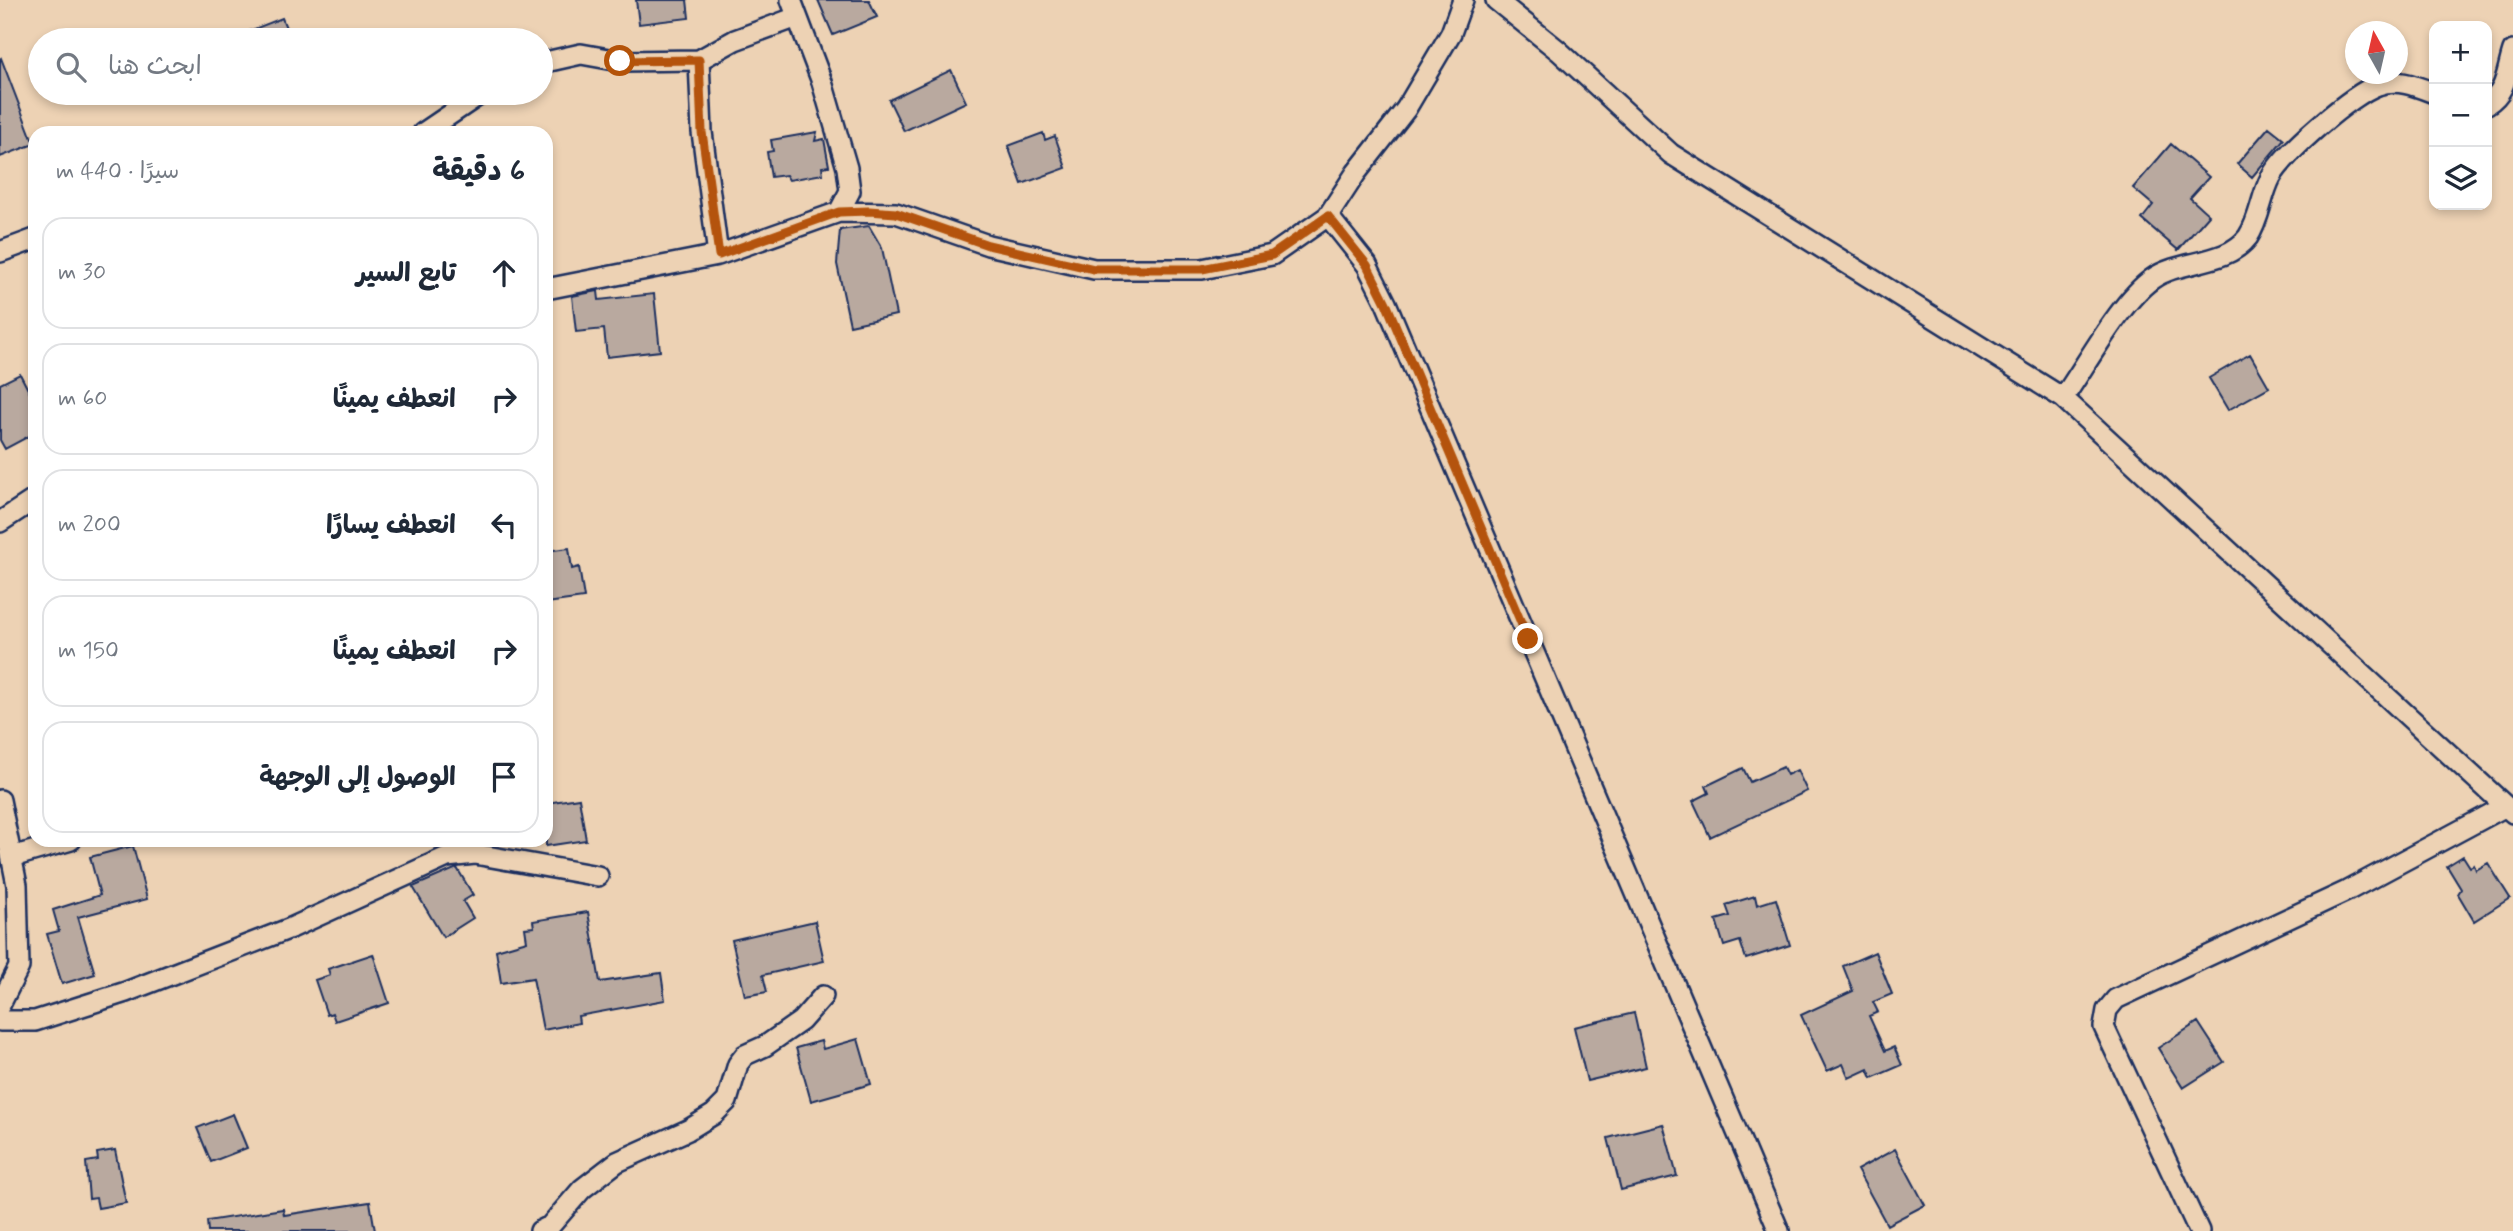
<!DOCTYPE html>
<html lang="ar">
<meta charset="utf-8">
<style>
:root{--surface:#fff;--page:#f2f2f3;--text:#1f2937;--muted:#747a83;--line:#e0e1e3}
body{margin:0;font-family:Mynerve,"Playpen Sans Arabic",sans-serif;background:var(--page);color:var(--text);direction:rtl}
.controls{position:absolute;right:21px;top:21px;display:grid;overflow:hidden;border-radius:14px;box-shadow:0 4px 10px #0003}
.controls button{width:63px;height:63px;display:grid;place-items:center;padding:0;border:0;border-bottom:2px solid var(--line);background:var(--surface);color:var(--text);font:35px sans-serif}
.compass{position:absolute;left:2345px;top:21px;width:63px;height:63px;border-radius:50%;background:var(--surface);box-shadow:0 4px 10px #0003;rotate:352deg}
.stop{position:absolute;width:21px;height:21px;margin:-16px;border:5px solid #b45309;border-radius:50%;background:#fff}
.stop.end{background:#b45309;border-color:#fff;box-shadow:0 2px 7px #0008}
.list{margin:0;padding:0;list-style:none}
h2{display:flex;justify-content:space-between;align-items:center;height:91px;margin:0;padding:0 28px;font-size:30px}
h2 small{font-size:23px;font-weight:400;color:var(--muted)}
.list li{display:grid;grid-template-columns:46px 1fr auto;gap:21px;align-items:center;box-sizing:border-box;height:112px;margin:0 14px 14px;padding:0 14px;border:2px solid var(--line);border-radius:21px}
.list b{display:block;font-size:26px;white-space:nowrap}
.list em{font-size:23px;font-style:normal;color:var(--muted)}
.icon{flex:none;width:38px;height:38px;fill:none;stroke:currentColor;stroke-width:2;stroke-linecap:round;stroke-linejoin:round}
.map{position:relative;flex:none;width:2513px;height:1231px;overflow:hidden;direction:ltr}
.search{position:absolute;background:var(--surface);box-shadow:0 4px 10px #0003;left:28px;top:28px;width:525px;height:77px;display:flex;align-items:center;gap:18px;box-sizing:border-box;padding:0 24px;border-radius:38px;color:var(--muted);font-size:26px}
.panel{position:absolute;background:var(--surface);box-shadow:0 4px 10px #0003;left:28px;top:126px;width:525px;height:721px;border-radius:21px;direction:rtl}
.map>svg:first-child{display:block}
.building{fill:#b9a99f;stroke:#1b2f5e;stroke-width:2}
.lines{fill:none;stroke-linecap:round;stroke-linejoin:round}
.minor-casing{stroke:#1b2f5e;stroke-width:24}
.minor{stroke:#edd2b4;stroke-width:19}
.route{stroke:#b45309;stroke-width:9}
</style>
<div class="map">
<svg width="2513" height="1231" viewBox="0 0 2513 1231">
<rect width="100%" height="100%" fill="#edd2b4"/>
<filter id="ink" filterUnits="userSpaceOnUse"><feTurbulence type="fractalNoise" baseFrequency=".0143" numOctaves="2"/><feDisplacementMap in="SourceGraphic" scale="14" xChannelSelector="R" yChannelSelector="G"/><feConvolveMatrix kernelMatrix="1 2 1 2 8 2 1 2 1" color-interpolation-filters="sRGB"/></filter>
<g filter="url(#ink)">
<path class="building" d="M636,0H687L689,18L639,24Z
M818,0H869L877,17L833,35Z
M282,18L291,40H229V39Z
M1,58L34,144L0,157V59Z
M951,70L966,102L904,131L889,100Z
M2269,127L2284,139L2252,177L2237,164Z
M817,132L815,141L824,139L829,166L822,167L823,174L789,180L786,175L771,177L767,152L773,151L771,140Z
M1043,133L1045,140L1055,136L1066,168L1022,184L1008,146Z
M2171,144L2209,177L2190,198L2209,215L2178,250L2142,219L2153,205L2133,188Z
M869,226L882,248L896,315L850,325L837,264L840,230Z
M598,291L599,300L654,294L660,351L607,357L604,329L576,332L572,296Z
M2250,354L2269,387L2228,410L2209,378Z
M20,374L35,403V433L5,449L0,440V384Z
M569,548L572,569L579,567L584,598L546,603V551Z
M1783,767L1787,775L1797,770L1807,791L1710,837L1693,801L1709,793L1706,786L1743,768L1750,782Z
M579,798L586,840L546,846V803Z
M133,846L147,899L78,917L95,974L62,984L47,934L59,931L53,910L100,895L90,857Z
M2463,856L2470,867L2474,865L2476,870L2488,863L2510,898L2474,921L2458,894L2461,889L2447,866Z
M457,868L473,895L463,901L473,918L443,937L413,887Z
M1755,896L1757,905L1776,899L1790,945L1746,959L1740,941L1724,946L1716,920L1730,916L1726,905Z
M588,912L600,982L661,973L665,1000L578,1016L579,1023L543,1030L533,978L501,983L496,950L527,941L525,928L534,927L533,921Z
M815,921L824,961L763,975L767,992L745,996L732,940Z
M1875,952L1892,994L1873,1002L1878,1012L1869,1016L1885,1051L1894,1047L1902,1065L1872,1078L1868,1069L1849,1078L1843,1064L1827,1071L1801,1015L1853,991L1843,966Z
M373,954L389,1003L335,1021L332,1013L327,1015L315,980L330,975L328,969Z
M1634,1013L1646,1067L1587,1081L1574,1027Z
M2198,1022L2224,1062L2183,1088L2158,1048Z
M858,1039L871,1084L811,1101L796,1048L821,1041L823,1049Z
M233,1114L247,1148L211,1162L197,1128Z
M1663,1124L1677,1176L1621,1190L1608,1138Z
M1895,1149L1925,1205L1887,1225L1857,1170Z
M115,1150L126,1203L98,1208L96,1198L89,1199L86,1162L98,1160L97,1153Z
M370,1202L375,1231H208L207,1221L283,1209L284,1215Z"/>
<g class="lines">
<defs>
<path id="minor" d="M1496,0L1559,51L1671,154L2063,398L2513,813
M699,60L735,40L797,17
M541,63L581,54L620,61L699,60L702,132L718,255
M2487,104C2507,92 2506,72 2513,51
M423,133L482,93
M839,212L896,213L988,245L1094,269H1202L1272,255L1328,216L1356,173L1406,109L1451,33L1463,0
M1328,216L1367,265L1386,303L1779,1231
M0,252L35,239
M546,289L718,255L839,212L850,191L847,168L822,82L791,0
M2063,398C2087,364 2120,302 2152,279C2180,259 2226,266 2248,237C2260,219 2261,196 2271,177C2283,154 2353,93 2378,85C2398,78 2416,86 2434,93
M0,522L35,499
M0,800L17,885L19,967L0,1005
M12,857L71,840
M0,1021H35L126,992L291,928L447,857L475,854L598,876
M540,1231L550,1226L582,1189L617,1162L688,1130L714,1114L727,1101L738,1064L745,1055L765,1046L801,1021L823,996
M2199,1231L2104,1027L2107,1010L2116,999L2347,891L2504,807"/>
</defs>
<use href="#minor" class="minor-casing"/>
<use href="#minor" class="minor"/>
</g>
</g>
<g class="lines" filter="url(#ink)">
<path class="route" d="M620,61L699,60L702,132L719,255L839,212L869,211L896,213L988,245L1094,269H1202L1272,255L1328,216L1367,265L1386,303L1528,639"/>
</g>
</svg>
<div class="controls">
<button>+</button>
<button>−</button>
<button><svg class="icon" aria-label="layers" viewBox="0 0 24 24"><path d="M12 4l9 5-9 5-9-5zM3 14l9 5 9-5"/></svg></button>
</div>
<svg class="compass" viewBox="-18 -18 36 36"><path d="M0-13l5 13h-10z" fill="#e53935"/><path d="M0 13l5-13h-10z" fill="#747a83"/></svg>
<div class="stop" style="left:620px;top:61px"></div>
<div class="stop end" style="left:1528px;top:639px"></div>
<div class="search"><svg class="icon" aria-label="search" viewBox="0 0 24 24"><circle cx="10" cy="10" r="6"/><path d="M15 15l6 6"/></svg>ابحث هنا</div>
<section class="panel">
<h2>6 دقيقة<small>سيرًا · 440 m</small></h2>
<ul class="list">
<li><svg class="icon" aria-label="ahead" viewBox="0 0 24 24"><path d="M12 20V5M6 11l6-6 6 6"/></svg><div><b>تابع السير</b></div><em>30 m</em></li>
<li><svg class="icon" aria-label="right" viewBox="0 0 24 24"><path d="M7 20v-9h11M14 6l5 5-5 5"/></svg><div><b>انعطف يمينًا</b></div><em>60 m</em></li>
<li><svg class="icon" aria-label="left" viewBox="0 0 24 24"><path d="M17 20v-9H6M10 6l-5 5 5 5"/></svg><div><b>انعطف يسارًا</b></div><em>200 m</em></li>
<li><svg class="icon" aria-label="right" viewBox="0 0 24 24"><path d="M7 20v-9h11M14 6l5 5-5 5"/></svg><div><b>انعطف يمينًا</b></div><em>150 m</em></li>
<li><svg class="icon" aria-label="arrive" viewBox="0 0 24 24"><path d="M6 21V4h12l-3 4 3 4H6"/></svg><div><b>الوصول إلى الوجهة</b></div></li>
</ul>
</section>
</div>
